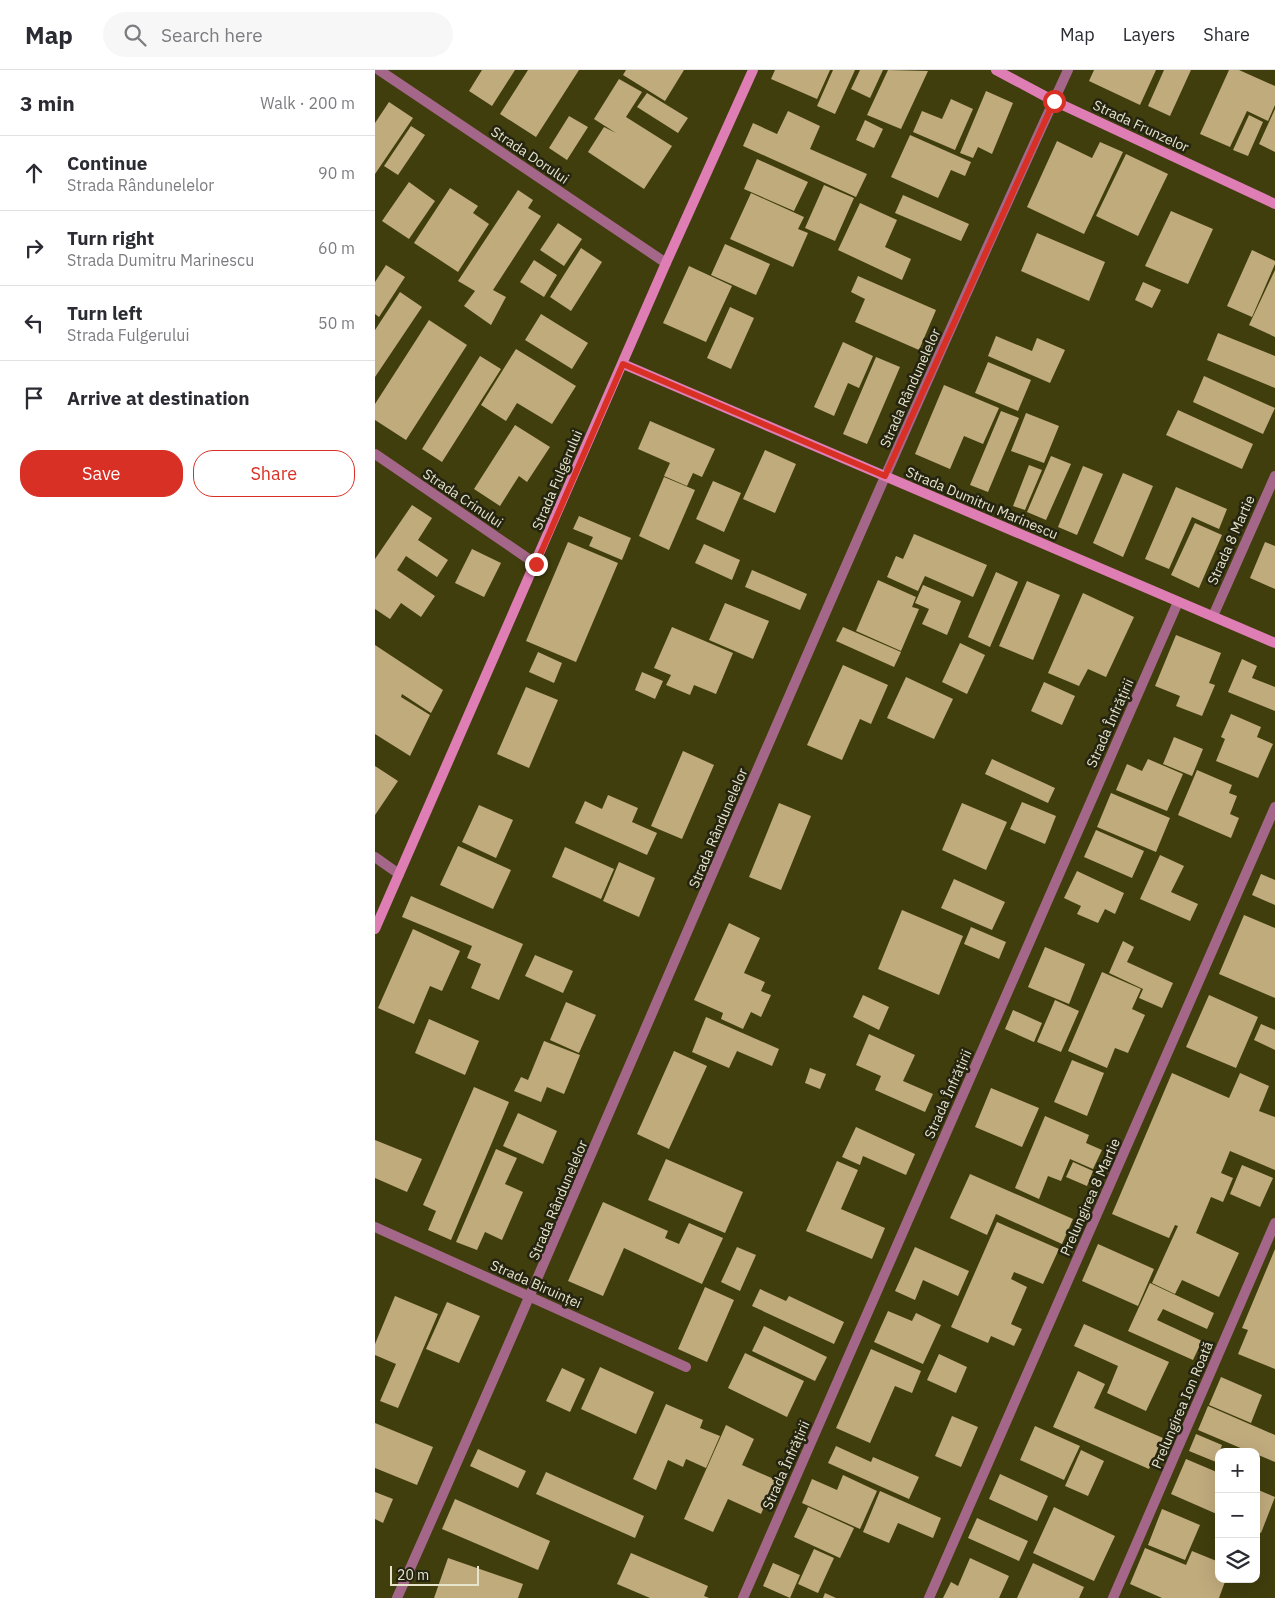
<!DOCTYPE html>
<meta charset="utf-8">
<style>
:root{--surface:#fff;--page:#f7f7f7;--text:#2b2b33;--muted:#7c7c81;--line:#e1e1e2;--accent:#d93025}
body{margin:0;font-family:"IBM Plex Sans",sans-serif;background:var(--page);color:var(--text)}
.controls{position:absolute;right:15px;bottom:15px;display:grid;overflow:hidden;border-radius:10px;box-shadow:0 5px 20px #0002}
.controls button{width:45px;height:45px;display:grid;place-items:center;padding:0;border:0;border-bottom:1px solid var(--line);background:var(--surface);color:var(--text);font:25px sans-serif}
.scale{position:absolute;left:15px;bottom:12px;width:89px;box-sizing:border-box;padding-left:5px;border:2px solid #e6e5cc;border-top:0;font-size:14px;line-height:18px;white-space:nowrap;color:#e6e5cc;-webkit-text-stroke:4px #252410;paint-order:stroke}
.stop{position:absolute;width:15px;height:15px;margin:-11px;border:4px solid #d93025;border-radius:50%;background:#fff}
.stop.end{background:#d93025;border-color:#fff;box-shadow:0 1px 5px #0008}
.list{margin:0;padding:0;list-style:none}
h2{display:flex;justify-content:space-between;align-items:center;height:65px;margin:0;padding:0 20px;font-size:21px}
h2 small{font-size:16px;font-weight:400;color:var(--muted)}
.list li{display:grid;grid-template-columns:32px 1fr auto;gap:15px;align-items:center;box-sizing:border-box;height:75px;padding:0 20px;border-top:1px solid var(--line)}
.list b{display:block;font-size:19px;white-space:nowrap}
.list p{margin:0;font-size:16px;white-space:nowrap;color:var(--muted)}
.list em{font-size:16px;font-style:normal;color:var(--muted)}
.actions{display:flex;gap:10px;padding:15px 20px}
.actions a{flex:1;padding:11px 0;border:1px solid var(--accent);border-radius:20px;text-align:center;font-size:18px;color:var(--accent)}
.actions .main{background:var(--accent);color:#fff}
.icon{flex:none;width:28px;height:28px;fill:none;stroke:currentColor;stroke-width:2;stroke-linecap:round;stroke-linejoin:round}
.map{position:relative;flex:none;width:900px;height:1528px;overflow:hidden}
header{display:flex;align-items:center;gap:30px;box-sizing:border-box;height:70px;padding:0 25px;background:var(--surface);border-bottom:1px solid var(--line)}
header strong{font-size:24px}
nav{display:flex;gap:28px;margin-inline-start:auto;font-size:18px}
.search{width:350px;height:45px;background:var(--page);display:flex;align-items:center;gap:12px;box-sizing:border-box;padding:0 18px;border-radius:28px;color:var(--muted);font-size:19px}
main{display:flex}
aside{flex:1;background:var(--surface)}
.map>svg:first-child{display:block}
.building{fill:#c0ab7d}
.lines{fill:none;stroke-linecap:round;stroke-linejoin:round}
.street{stroke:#a56789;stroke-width:10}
.secondary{stroke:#df7db5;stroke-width:10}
.route{stroke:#d93025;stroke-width:6}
.labels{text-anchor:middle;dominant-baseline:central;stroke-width:5;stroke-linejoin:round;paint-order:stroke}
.street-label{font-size:14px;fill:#e6e5cc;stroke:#252410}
</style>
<header>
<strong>Map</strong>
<div class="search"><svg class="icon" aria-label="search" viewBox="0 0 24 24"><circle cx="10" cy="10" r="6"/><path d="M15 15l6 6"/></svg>Search here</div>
<nav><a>Map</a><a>Layers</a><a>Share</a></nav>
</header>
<main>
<aside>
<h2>3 min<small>Walk · 200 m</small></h2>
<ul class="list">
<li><svg class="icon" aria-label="ahead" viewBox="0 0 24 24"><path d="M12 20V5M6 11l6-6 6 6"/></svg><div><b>Continue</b><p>Strada Rândunelelor</p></div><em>90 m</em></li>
<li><svg class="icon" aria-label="right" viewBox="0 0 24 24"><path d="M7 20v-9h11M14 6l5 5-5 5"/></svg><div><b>Turn right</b><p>Strada Dumitru Marinescu</p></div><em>60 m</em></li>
<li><svg class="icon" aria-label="left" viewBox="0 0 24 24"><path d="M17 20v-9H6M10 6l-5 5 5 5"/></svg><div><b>Turn left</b><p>Strada Fulgerului</p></div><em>50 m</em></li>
<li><svg class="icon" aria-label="arrive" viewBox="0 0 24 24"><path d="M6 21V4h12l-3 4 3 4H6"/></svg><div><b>Arrive at destination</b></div></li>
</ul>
<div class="actions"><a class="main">Save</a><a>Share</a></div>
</aside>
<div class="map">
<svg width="900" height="1528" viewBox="0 0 900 1528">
<rect width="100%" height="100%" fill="#403e0d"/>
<path class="building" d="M107,0H140L117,36L94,21Z
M153,0H204L161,67L125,44Z
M251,0H309L290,31L248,5Z
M400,0H455L442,29L396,9Z
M458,0H480L460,44L442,36Z
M485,0H508L495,28L476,19Z
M513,0L553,1L526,59L492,45Z
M719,0H781L765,35L714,11Z
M789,0H816L795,46L773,36Z
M854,0H864L900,16V35L893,51L872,41L855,77L825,64Z
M244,9L267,22L251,47L297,76L269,119L213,82L229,57L241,63L219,49Z
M611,21L638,33L617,84L603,77L598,88L585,83Z
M272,23L313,48L303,63L262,37Z
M576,29L598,39L580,80L538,62L547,41L567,49Z
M14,32L38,48L0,104V53Z
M900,39V82L884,74Z
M413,41L445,56L435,79L492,104L481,127L368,76L378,53L402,64Z
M874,45L888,52L873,86L858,80Z
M194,46L213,57L192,90L174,78Z
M490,50L508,59L499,78L481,70Z
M36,56L50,65L23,105L9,96Z
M535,65L596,92L590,106L576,100L563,128L516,107Z
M682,71L717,88L725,72L748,82L709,164L652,137Z
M751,84L793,104L763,166L721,146Z
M382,89L433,112L419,141L369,119Z
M34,112L60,131L34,169L7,151Z
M449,115L479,128L460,171L430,158Z
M75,118L103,136L98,143L114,154L83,202L39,173Z
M143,120L158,130L153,138L166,146L118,220L131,227L116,255L89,236L100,221L83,211Z
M376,123L429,147L423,159L433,163L418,197L355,169Z
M528,125L594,154L586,171L520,143Z
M485,133L522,150L510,177L536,189L527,210L463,180Z
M796,141L838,159L813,214L770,196Z
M183,153L207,169L189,196L165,180Z
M662,163L730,192L714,231L646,201Z
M350,174L395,194L381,225L336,205Z
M206,178L227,192L196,241L175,227Z
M877,180L900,191V194L877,247L852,236Z
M159,190L182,205L169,227L145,212Z
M11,195L30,207L4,247L0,244V212Z
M314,196L357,216L331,272L288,253Z
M900,200V267L874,255Z
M483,206L561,240L544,280L480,252L490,229L476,222Z
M768,212L786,220L777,238L760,230Z
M25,222L47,237L0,307V260Z
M355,237L379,248L356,299L332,288Z
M166,244L213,273L197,299L150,270Z
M54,250L92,275L31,370L0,350V334Z
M843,263L900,286V318L832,290Z
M621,266L657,281L662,268L690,280L675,313L613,286Z
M468,272L498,286L484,318L473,313L459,346L439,337Z
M141,279L201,316L177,354L142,333L131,351L106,335Z
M105,286L126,299L67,392L47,379Z
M501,287L525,297L492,374L468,364Z
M613,292L656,310L643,341L600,323Z
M829,306L900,338L888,364L818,332Z
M569,315L624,338L608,374L589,366L575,399L540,384Z
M803,340L878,374L867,399L791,365Z
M626,341L644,348L613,422L595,415Z
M651,343L684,356L669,393L636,381Z
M275,351L340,379L327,407L318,403L312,416L289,406L295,393L263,379Z
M140,355L175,377L152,412L144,406L125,436L99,419Z
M390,380L421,394L400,443L368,429Z
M676,386L696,394L671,450L652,442Z
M654,395L667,400L650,440L638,436Z
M708,396L728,404L702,465L683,457Z
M748,403L778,416L748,487L718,473Z
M289,407L320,420L294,480L264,466Z
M338,411L366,423L349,462L321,449Z
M801,417L852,439L844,459L817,447L794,499L770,489Z
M37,435L57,448L43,470L73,490L62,507L31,486L22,500L60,526L46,547L26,533L15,549L0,539V489Z
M204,446L256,468L247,490L214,476L218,467L198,459Z
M820,453L847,465L824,518L796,505Z
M539,464L612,495L598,527L550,506L543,521L512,507L521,486L528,489Z
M193,472L243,493L201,592L151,571Z
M890,472L900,476V519L875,508Z
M329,474L365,490L357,510L320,493Z
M97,479L126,493L109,527L80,513Z
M377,500L432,524L425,540L370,517Z
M621,502L643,512L615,577L593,567Z
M503,510L541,527L537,537L544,539L526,581L481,561Z
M652,511L685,525L658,590L624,576Z
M548,515L586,531L572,565L547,554L554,539L540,533Z
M708,523L759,547L731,607L713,599L704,616L673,603Z
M350,533L394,551L378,589L334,570Z
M297,557L358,583L341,624L319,615L315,625L291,615L296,605L279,598Z
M468,557L526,582L519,597L461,571Z
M801,565L846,583L834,613L840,615L827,646L801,636L805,626L780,616Z
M585,573L610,585L592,624L567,612Z
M0,575L68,620L56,643L27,624L26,627L55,645L35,686L0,664Z
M163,582L187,593L179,613L154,602Z
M867,589L882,596L877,608L900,617V641L853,622Z
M468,595L513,615L496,654L485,649L467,690L432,675Z
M267,602L288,611L280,629L260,620Z
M531,607L578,629L559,669L512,648Z
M669,612L700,626L687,655L656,641Z
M151,617L183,630L154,698L122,684Z
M856,644L886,657L882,667L898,674L883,708L841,691L850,669L846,667Z
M799,667L828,679L817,706L788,694Z
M308,681L339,695L307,769L276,756Z
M617,689L680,718L673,733L610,704Z
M773,689L808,704L792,741L741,720L752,694L767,701Z
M0,696L23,711L0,745Z
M822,700L857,715L854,723L862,726L855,744L864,748L856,768L803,745Z
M736,723L795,748L781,782L722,757Z
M233,725L263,738L257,752L282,763L272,785L200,753L210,731L227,739Z
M647,732L681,746L670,774L635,759Z
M404,733L436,746L406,820L374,807Z
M587,733L632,752L611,800L567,780Z
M104,735L138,750L121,788L87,772Z
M721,760L769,781L757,808L709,787Z
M83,776L136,800L118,839L65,815Z
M190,777L239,799L226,829L177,807Z
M785,785L809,796L796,822L823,834L815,851L765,829Z
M244,792L280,808L264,847L228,831Z
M702,801L749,823L740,844L730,839L723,853L702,844L706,836L689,828Z
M886,804L900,810V835L877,825Z
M579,809L630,832L617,860L566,838Z
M36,826L148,874L124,930L96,918L106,894L92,888L97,876L27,847Z
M527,840L588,866L564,925L503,899Z
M869,845L900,858V928L844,904Z
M354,853L385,868L369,903L390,912L386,921L396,925L386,947L376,942L368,959L346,949L348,943L319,930Z
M596,857L631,872L624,889L589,874Z
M38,859L85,881L67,921L55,916L39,954L3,938Z
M748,871L759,877L752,892L798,913L787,938L764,928L768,919L734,903Z
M670,877L710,894L694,934L653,917Z
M160,885L198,901L188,923L150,906Z
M727,902L766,919L757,939L770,945L753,983L740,978L732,998L693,981Z
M488,925L514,937L504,960L478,947Z
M834,925L883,947L861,998L811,977Z
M680,930L704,941L686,982L662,972Z
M191,932L221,945L204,983L175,970Z
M638,940L667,953L659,972L630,959Z
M331,947L404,979L397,996L362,981L354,998L317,982Z
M54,949L104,971L90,1005L40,983Z
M886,954L900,960V980L879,970Z
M494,964L540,985L528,1011L558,1024L550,1042L500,1020L506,1006L481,995Z
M169,971L205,985L189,1024L172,1017L166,1032L139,1021L146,1007L153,1010Z
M299,981L332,996L294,1079L262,1064Z
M697,990L729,1003L712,1046L679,1032Z
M435,998L451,1004L445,1019L430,1013Z
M797,1003L854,1028L865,1003L894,1016L884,1041L900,1047V1100L855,1081L846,1103L858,1108L848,1132L836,1127L821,1163L864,1183L844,1227L807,1210L800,1224L777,1213L803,1156L800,1155L794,1168L737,1144Z
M99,1017L134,1032L76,1170L53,1160L61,1141L48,1135Z
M616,1018L664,1038L647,1077L600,1057Z
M143,1043L182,1061L168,1094L128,1076Z
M670,1046L714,1065L711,1073L727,1080L718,1099L695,1089L686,1111L673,1106L664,1129L640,1118Z
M481,1057L540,1084L531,1105L488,1086L485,1095L467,1087Z
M0,1070L47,1089L32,1122L0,1108Z
M121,1079L142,1088L130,1114L148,1122L127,1170L110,1162L102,1180L81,1172Z
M291,1089L368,1122L350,1163L273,1130Z
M462,1091L483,1100L466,1139L510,1158L497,1189L431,1161Z
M698,1092L718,1101L712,1116L691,1107Z
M867,1095L898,1108L885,1137L855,1124Z
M595,1104L698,1149L687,1174L621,1144L612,1165L575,1148Z
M228,1132L293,1161L290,1168L304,1174L314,1153L348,1168L327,1214L249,1178L228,1226L193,1211Z
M622,1152L684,1179L668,1214L639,1202L636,1209L652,1217L636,1254L647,1259L639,1276L616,1266L613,1273L576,1257Z
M723,1174L779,1199L763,1236L707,1211Z
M362,1177L381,1185L365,1221L346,1212Z
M540,1177L594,1201L583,1226L548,1210L540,1230L520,1221Z
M900,1179V1299L863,1284L873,1260L867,1258Z
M775,1213L839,1243L832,1259L788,1239L782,1250L827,1271L818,1290L753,1261Z
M330,1217L359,1230L332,1292L303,1279Z
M385,1219L411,1231L414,1226L469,1252L459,1274L377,1236Z
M20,1226L63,1244L23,1338L5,1331L21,1294L0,1285V1274Z
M72,1232L105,1246L84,1293L51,1279Z
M513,1241L537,1251L541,1243L566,1255L548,1294L499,1272Z
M709,1254L794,1292L771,1341L732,1323L743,1296L699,1276Z
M389,1256L452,1287L440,1311L377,1281Z
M496,1279L546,1301L537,1323L520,1316L495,1373L461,1358Z
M370,1283L429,1311L412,1347L353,1318Z
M564,1284L592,1297L581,1323L552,1310Z
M225,1297L279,1322L261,1364L206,1339Z
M187,1298L210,1309L195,1342L171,1331Z
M703,1301L730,1314L719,1338L788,1368L774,1399L678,1357Z
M846,1307L887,1325L876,1353L834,1335Z
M291,1334L328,1350L325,1358L345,1366L331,1398L311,1389L308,1397L293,1390L281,1420L258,1409Z
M833,1336L900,1365V1392L881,1384V1382H875L823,1360Z
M577,1346L603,1357L586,1397L560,1386Z
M0,1353L58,1377L42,1415L0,1398Z
M351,1355L379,1369L367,1395L401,1410L386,1444L353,1429L338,1462L309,1449Z
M660,1356L705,1376L689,1410L645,1390Z
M821,1364L847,1375L841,1392L814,1381Z
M461,1376L496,1392L498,1387L544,1407L534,1429L453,1393Z
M103,1379L151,1401L143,1418L95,1396Z
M706,1380L729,1391L713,1426L690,1416Z
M811,1389L844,1403V1445L796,1424Z
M171,1402L269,1446L260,1468L161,1424Z
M625,1404L673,1426L662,1451L614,1429Z
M468,1405L502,1421L485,1459L427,1433L437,1409L462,1420Z
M881,1419L900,1427L886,1463L881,1461Z
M505,1421L566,1448L558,1468L523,1453L514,1473L488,1462Z
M0,1422L18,1429L8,1453L0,1449Z
M80,1429L175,1471L163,1500L67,1459Z
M433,1437L479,1458L465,1488L419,1467Z
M679,1437L740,1466L719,1511L658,1483Z
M787,1439L825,1455L810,1490L773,1475Z
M602,1448L653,1471L644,1491L593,1468Z
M770,1478L811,1495L817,1481L844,1492V1509H851L844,1528H787L755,1514Z
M439,1479L459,1488L443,1523L423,1514Z
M256,1483L333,1516L329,1526L334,1528H275L242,1514Z
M73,1488L148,1514L143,1528H59Z
M595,1488L634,1506L624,1528H568L576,1512L583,1516Z
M398,1493L425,1505L415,1528L388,1516Z
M658,1493L709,1517L704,1528H642Z
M450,1523L461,1528H448Z"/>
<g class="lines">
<path class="street" d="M4,0L291,193
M0,384L161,494
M838,546L900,406
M0,787L24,804
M0,1157L311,1297
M22,1528C248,1020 460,505 693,0
M368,1528L803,532
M554,1528L900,737
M738,1528L900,1153"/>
<path class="secondary" d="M621,0L679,31L900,134
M248,294L900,573
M0,859L291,193L378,0"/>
</g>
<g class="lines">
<path class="route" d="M161,494L248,294L510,406L679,31"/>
</g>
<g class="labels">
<g class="street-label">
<text transform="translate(766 56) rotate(25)">Strada Frunzelor</text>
<text transform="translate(155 85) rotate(34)">Strada Dorului</text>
<text transform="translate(535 318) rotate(-66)">Strada Rândunelelor</text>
<text transform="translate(182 410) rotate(-67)">Strada Fulgerului</text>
<text transform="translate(88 428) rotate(34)">Strada Crinului</text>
<text transform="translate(607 433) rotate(23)">Strada Dumitru Marinescu</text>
<text transform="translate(856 470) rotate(-66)">Strada 8 Martie</text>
<text transform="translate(735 653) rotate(-66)">Strada Înfrățirii</text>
<text transform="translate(343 758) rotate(-67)">Strada Rândunelelor</text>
<text transform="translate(573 1024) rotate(-66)">Strada Înfrățirii</text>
<text transform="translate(715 1127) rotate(-66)">Prelungirea 8 Martie</text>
<text transform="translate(183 1130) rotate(-67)">Strada Rândunelelor</text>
<text transform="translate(161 1214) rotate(24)">Strada Biruinței</text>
<text transform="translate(807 1335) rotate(-67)">Prelungirea Ion Roată</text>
<text transform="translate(411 1395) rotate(-66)">Strada Înfrățirii</text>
</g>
</g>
</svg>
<div class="controls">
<button>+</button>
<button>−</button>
<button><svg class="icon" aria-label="layers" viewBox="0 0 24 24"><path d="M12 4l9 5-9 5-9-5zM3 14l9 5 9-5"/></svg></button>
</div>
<div class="scale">20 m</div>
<div class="stop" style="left:679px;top:31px"></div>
<div class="stop end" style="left:161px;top:494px"></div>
</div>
</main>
